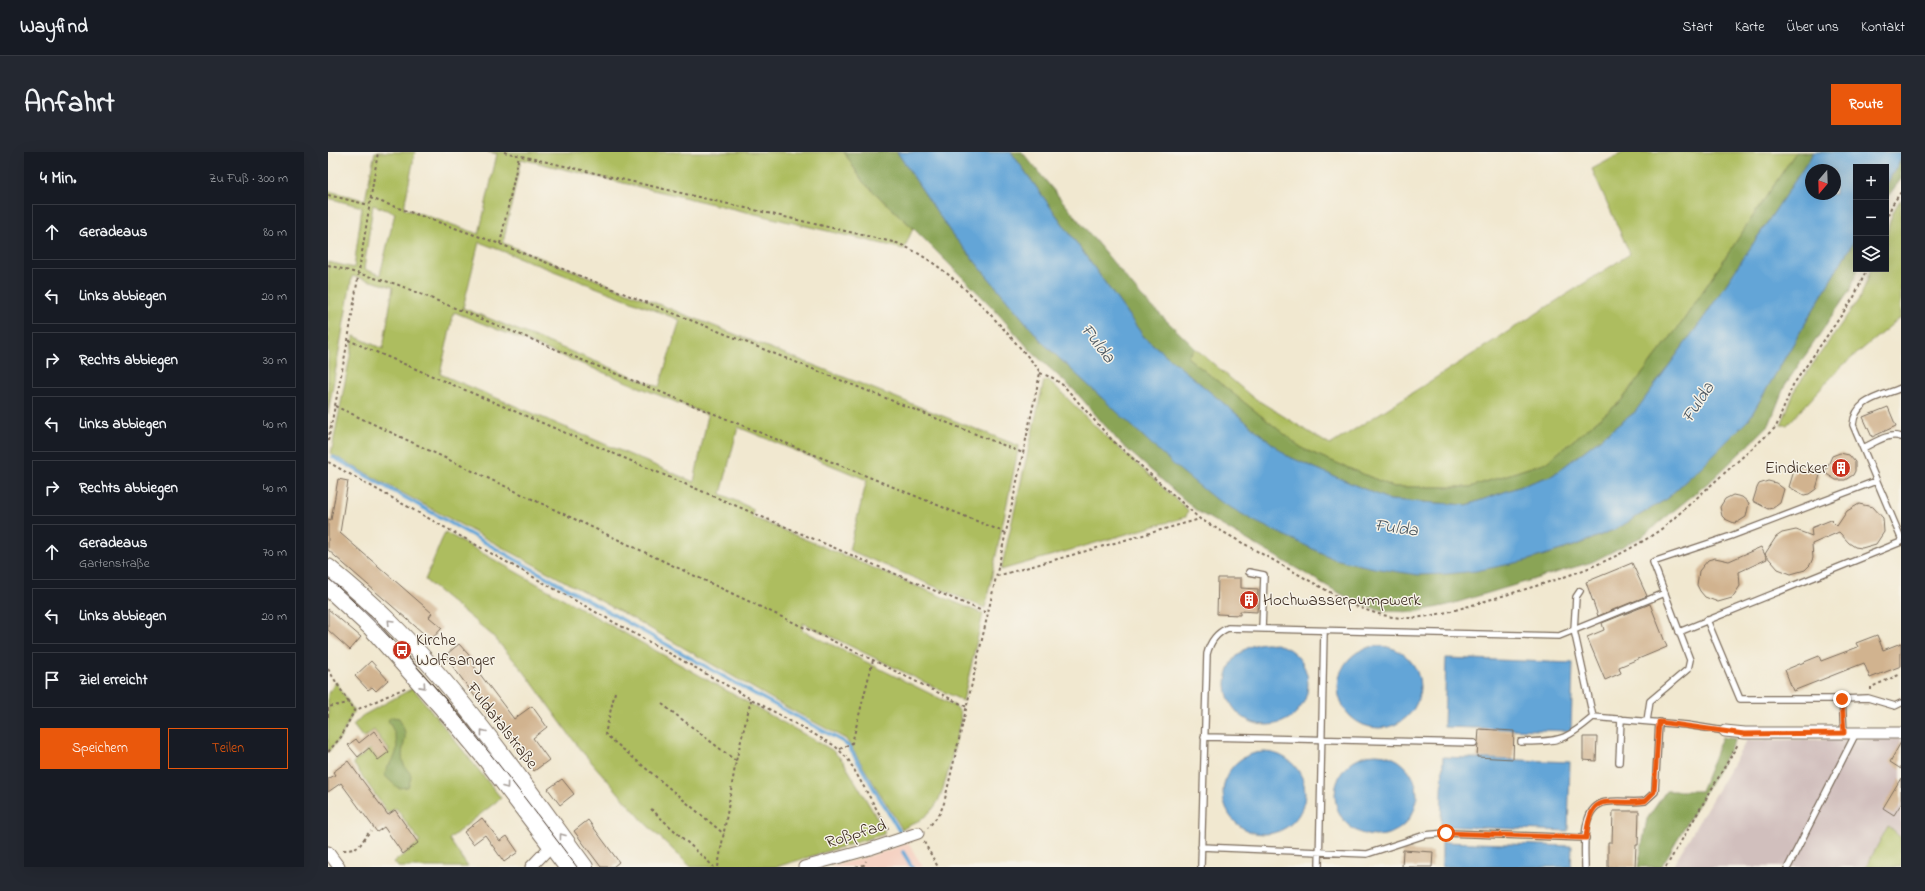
<!DOCTYPE html>
<html lang="de">
<meta charset="utf-8">
<style>
:root{--surface:#171b24;--page:#242831;--text:#f1f3f6;--muted:#9ea1a6;--line:#363941;--accent:#ea580c}
body{margin:0;font-family:"Indie Flower",sans-serif;background:var(--page);color:var(--text)}
.controls{position:absolute;right:12px;top:12px;display:grid;overflow:hidden;border-radius:0px;box-shadow:0 4px 16px #0002}
.controls button{width:36px;height:36px;display:grid;place-items:center;padding:0;border:0;border-bottom:1px solid var(--line);background:var(--surface);color:var(--text);font:20px sans-serif}
.compass{position:absolute;left:1477px;top:12px;width:36px;height:36px;border-radius:50%;background:var(--surface);box-shadow:0 4px 16px #0002;rotate:199deg}
.stop{position:absolute;width:12px;height:12px;margin:-9px;border:3px solid #ea580c;border-radius:50%;background:#fff}
.stop.end{background:#ea580c;border-color:#fff;box-shadow:0 1px 4px #0008}
.list{margin:0;padding:0;list-style:none}
h2{display:flex;justify-content:space-between;align-items:center;height:52px;margin:0;padding:0 16px;font-size:17px}
h2 small{font-size:13px;font-weight:400;color:var(--muted)}
.list li{display:grid;grid-template-columns:26px 1fr auto;gap:12px;align-items:center;box-sizing:border-box;height:56px;margin:0 8px 8px;padding:0 8px;border:1px solid var(--line);border-radius:0px}
.list b{display:block;font-size:15px;white-space:nowrap}
.list p{margin:0;font-size:13px;white-space:nowrap;color:var(--muted)}
.list em{font-size:13px;font-style:normal;color:var(--muted)}
.actions{display:flex;gap:8px;padding:12px 16px}
.actions a{flex:1;padding:9px 0;border:1px solid var(--accent);border-radius:0px;text-align:center;font-size:14px;color:var(--accent)}
.actions .main{background:var(--accent);color:#fff}
.icon{flex:none;width:22px;height:22px;fill:none;stroke:currentColor;stroke-width:2;stroke-linecap:round;stroke-linejoin:round}
.map{position:relative;flex:none;width:1573px;height:715px;overflow:hidden;border-radius:0px}
header{display:flex;align-items:center;gap:24px;box-sizing:border-box;height:56px;padding:0 20px;background:var(--surface);border-bottom:1px solid var(--line)}
header strong{font-size:19px}
nav{display:flex;gap:22px;margin-inline-start:auto;font-size:14px}
.intro{display:flex;align-items:center;justify-content:space-between;box-sizing:border-box;height:96px;padding:0 24px}
h1{margin:0;font-size:28px}
.button{padding:10px 18px;border-radius:0px;background:var(--accent);color:#fff;font-size:14px;font-weight:700}
main{display:flex;gap:24px;padding:0 24px}
aside{flex:1;background:var(--surface);border-radius:0px;box-shadow:0 4px 16px #0002}
.map>svg:first-child{display:block}
.built{fill:#f5d2c3}
.industrial{fill:#d1bfbd}
.green{fill:#adbd5f;stroke:#74743e;fill-rule:evenodd}
.forest{fill:#8aa456;stroke:#62673a}
.water{fill:#63a5d7;stroke:#4f687a;fill-rule:evenodd}
.lines{fill:none;stroke-linecap:round;stroke-linejoin:round}
.stream{stroke:#63a5d7;stroke-width:3.5}
.building{fill:#d1b38f}
.lane-casing{stroke:#7b6c5c;stroke-width:8}
.street-casing{stroke:#7b6c5c;stroke-width:13}
.secondary-casing{stroke:#7b6c5c;stroke-width:18}
.path{stroke:#7b6c5c;stroke-width:2;stroke-dasharray:3 3;stroke-linecap:butt}
.lane{stroke:#fff;stroke-width:5.5}
.street{stroke:#fff;stroke-width:11}
.secondary{stroke:#fff;stroke-width:16}
.tram{stroke:#3b2a1e;stroke-width:1}
.oneway{stroke:#a79f9a}
.route{stroke:#ea580c;stroke-width:5}
.labels{text-anchor:middle;dominant-baseline:central;stroke-width:3;stroke-linejoin:round;paint-order:stroke}
.poi-label{font-size:17px;fill:#3b2a1e;stroke:#f7f3e8;text-anchor:start}
.street-label{font-size:17px;fill:#3b2a1e;stroke:#f7f3e8}
.water-label{font-size:18px;font-style:italic;fill:#49555f;stroke:#f7f3e8}
</style>
<header>
<strong>Wayfind</strong>
<nav><a>Start</a><a>Karte</a><a>Über uns</a><a>Kontakt</a></nav>
</header>
<div class="intro"><h1>Anfahrt</h1><a class="button">Route</a></div>
<main>
<aside>
<h2>4 Min.<small>Zu Fuß · 300 m</small></h2>
<ul class="list">
<li><svg class="icon" aria-label="ahead" viewBox="0 0 24 24"><path d="M12 20V5M6 11l6-6 6 6"/></svg><div><b>Geradeaus</b></div><em>80 m</em></li>
<li><svg class="icon" aria-label="left" viewBox="0 0 24 24"><path d="M17 20v-9H6M10 6l-5 5 5 5"/></svg><div><b>Links abbiegen</b></div><em>20 m</em></li>
<li><svg class="icon" aria-label="right" viewBox="0 0 24 24"><path d="M7 20v-9h11M14 6l5 5-5 5"/></svg><div><b>Rechts abbiegen</b></div><em>30 m</em></li>
<li><svg class="icon" aria-label="left" viewBox="0 0 24 24"><path d="M17 20v-9H6M10 6l-5 5 5 5"/></svg><div><b>Links abbiegen</b></div><em>40 m</em></li>
<li><svg class="icon" aria-label="right" viewBox="0 0 24 24"><path d="M7 20v-9h11M14 6l5 5-5 5"/></svg><div><b>Rechts abbiegen</b></div><em>40 m</em></li>
<li><svg class="icon" aria-label="ahead" viewBox="0 0 24 24"><path d="M12 20V5M6 11l6-6 6 6"/></svg><div><b>Geradeaus</b><p>Gartenstraße</p></div><em>70 m</em></li>
<li><svg class="icon" aria-label="left" viewBox="0 0 24 24"><path d="M17 20v-9H6M10 6l-5 5 5 5"/></svg><div><b>Links abbiegen</b></div><em>20 m</em></li>
<li><svg class="icon" aria-label="arrive" viewBox="0 0 24 24"><path d="M6 21V4h12l-3 4 3 4H6"/></svg><div><b>Ziel erreicht</b></div></li>
</ul>
<div class="actions"><a class="main">Speichern</a><a>Teilen</a></div>
</aside>
<div class="map">
<svg width="1573" height="715" viewBox="0 0 1573 715">
<rect width="100%" height="100%" fill="#f7f3e8"/>
<filter id="ink" filterUnits="userSpaceOnUse"><feTurbulence type="fractalNoise" baseFrequency=".025" numOctaves="2"/><feDisplacementMap in="SourceGraphic" scale="8" xChannelSelector="R" yChannelSelector="G"/><feConvolveMatrix kernelMatrix="1 2 1 2 8 2 1 2 1" color-interpolation-filters="sRGB"/></filter>
<filter id="wash" filterUnits="userSpaceOnUse"><feTurbulence type="fractalNoise" baseFrequency=".012" numOctaves="4" result="noise"/><feDisplacementMap in="SourceGraphic" scale="16" xChannelSelector="R" yChannelSelector="G"/><feGaussianBlur stdDeviation="0.9" result="paint"/><feColorMatrix in="noise" values="0 0 0 0 0 0 0 0 0 0 0 0 0 0 0 0 0 1.4 0 .05"/><feComposite in="paint" operator="in"/></filter>
<g filter="url(#wash)">
<rect width="100%" height="100%" fill="#f1e8d0"/>
<path class="built" d="M580,691L595,715H502L559,699Z"/>
<path class="industrial" d="M1573,587V686L1560,675L1538,715H1344L1419,588Z"/>
<path class="green" d="M47,0H87L76,56L151,82L169,2L160,0H516L535,30L585,76L576,97L193,7L175,91L691,294L657,456L521,398L539,328L410,275L393,342L425,357L424,365L655,462L635,549L475,471L474,478L627,554C633,559 633,563 632,571C627,590 617,641 607,654C598,666 587,671 574,677L518,587L458,555L304,466L3,302L26,184L55,197L65,135L24,124L0,262V110L26,116L34,55L0,46V39L37,48ZM45,53L67,61L52,123L36,117ZM151,90L352,168L331,235L135,156ZM126,160L380,263L366,330L112,222Z
M1296,0H1468L1353,172L1293,249L1219,310L1142,335H1066L975,297L859,205L867,196L923,244L1002,293L1302,102L1264,17Z
M1573,47V165L1514,214L1459,273H1453L1468,236L1533,144L1543,117H1558C1558,91 1557,69 1573,47Z
M720,228L724,231L770,277L860,358L858,365L673,418L716,229Z
M117,380L504,598L515,609L556,678V682L448,715H363L317,671L251,596L197,521L164,483L97,428Z
M8,530L26,559L13,585L0,600V542Z
M85,536L173,646L121,687L140,715H70L66,710L92,690L68,656L60,661L25,611L42,597L50,607L61,598L46,578L35,586L25,573L34,564Z
M1560,674L1573,686V715H1538Z"/>
<path class="forest" d="M516,0H569L623,81L716,192L774,246L1197,409L1249,393L1290,376L1337,348L1373,315L1421,267L1528,85V117H1530L1522,138L1457,233L1441,273L1387,325L1315,384L1264,410L1120,453L1087,460L1058,459L1042,455L1013,442L869,359L792,291L748,240L704,200L665,156L585,76L535,30Z
M683,0H694L813,144L867,196L859,205L975,297L1066,335H1142L1219,310L1293,249L1353,172L1468,0H1486L1377,164L1307,260L1225,323L1139,353L1062,348L959,304L816,185Z
M1573,7V27L1558,47V33Z
M64,565L71,566C73,571 76,576 77,581C78,590 72,600 75,610C79,623 87,617 80,635L70,636L57,624C58,614 60,615 65,608C73,594 67,581 60,568Z
M1394,585L1408,587L1333,715H1310L1319,667L1338,639H1373Z"/>
<path class="water" d="M569,0H683L816,185L959,304L1062,348L1139,353L1225,323L1307,260L1377,164L1486,0H1573V7L1558,33V15H1528V85L1421,267L1373,315L1337,348L1290,376L1249,393L1197,409L1148,419L1119,422L1090,423L1046,416L1006,407L928,370L886,346L847,314L716,192L623,81ZM1483,18H1507V42H1483Z
M898 532a41 41 0 1 1 82 0a41 41 0 1 1-82 0Z
M1010 535a41 41 0 1 1 82 0a41 41 0 1 1-82 0Z
M1118,506L1245,511L1243,579L1116,575Z
M895 641a41 41 0 1 1 82 0a41 41 0 1 1-82 0Z
M1007 643a41 41 0 1 1 82 0a41 41 0 1 1-82 0Z
M1115,605L1242,610L1240,679L1113,674Z
M1114,690L1244,694L1243,715H1114Z"/>
<g class="lines">
<path class="stream" d="M5,305L425,541L514,589L521,595L572,680
M575,700L584,715"/>
</g>
<g id="blocks">
<path class="building" d="M1560,255L1568,274L1544,285L1535,265Z
M1512,301L1521,303L1527,310V319L1525,323L1517,328H1508L1497,321L1504,304Z
M1476,315L1485,317L1492,323L1488,337L1481,342L1476,343L1461,335L1465,322L1467,319Z
M10,327L20,329L12,381L104,461L101,465L114,476L103,488L0,398V367L3,368Z
M1440,329L1448,331L1456,337L1452,351L1445,356L1440,357L1425,349L1429,336L1431,332Z
M1405,343L1414,345L1421,351L1418,365L1410,370L1406,371L1397,367L1394,364L1392,355L1397,347Z
M1531,352L1545,355L1555,366L1556,380L1548,392L1534,396L1527,395L1521,391L1511,380L1484,392L1485,406L1482,413L1477,418L1463,422L1450,417L1437,402L1448,385L1454,381L1468,378L1484,384L1483,376L1503,368L1509,374L1519,359Z
M1433,395L1439,407L1411,420L1412,434L1404,446L1390,450L1377,445L1372,439L1369,433L1371,419L1380,408L1387,406L1401,409Z
M1304,411L1319,444L1270,464L1258,430Z
M890,426H913V436L930,437L929,460L912,459V463L889,462Z
M1322,452L1339,495L1291,515L1293,521L1277,528L1259,485L1276,478L1274,471Z
M0,457L33,485L22,498L0,478Z
M1549,483L1555,498L1573,491V514L1542,526L1536,511L1465,539L1457,518L1491,504L1493,509L1530,495L1528,491Z
M131,492L148,511L145,513L186,567L204,554L219,575L205,586L221,608L206,619L165,565L163,566L120,508V501Z
M43,509L60,528L48,539L44,535L40,538L27,524Z
M1151,577L1186,579L1185,607L1149,605Z
M46,579L61,600L50,608L41,596L30,605L20,593L28,587L31,591Z
M1255,585H1269L1268,609L1255,608Z
M1573,590V617L1562,610Z
M20,609L60,663L67,658L90,691L75,702L56,675L49,680L13,631L0,640V627L7,623L5,620Z
M1573,626V652L1566,663L1555,656Z
M234,627L246,642L232,653L220,637Z
M1285,659H1311L1310,693H1308L1307,715H1280V690H1284Z
M154,666L172,689L179,684L190,700L176,710L157,683L145,692L136,680Z
M260,668L291,710L285,715H273L246,679Z
M1075,698L1105,700L1104,715H1074Z"/>
</g>
</g>
<g filter="url(#ink)">
<use href="#blocks" fill-opacity="0" stroke="#7b6c5c" stroke-width="1"/>
<g class="lines">
<defs>
<path id="lane" d="M1573,236C1552,245 1527,247 1525,273L1573,386
M1535,296C1546,291 1561,280 1573,285
M921,420L936,423L934,477
M1252,439L1248,445L1246,478L1337,441
M1379,468L1412,547H1514
M1351,480L1573,390
M1319,569L1322,549L1360,517L1362,508L1325,410L1403,384L1548,329
M1516,581L1514,547L1540,546L1567,554L1573,551
M876,585L1146,591
M1193,590C1230,589 1236,590 1265,565
M1291,610L1293,567
M873,695L1039,702L1097,683L1118,681L1258,686
M873,715L879,502C882,490 888,481 900,476L1231,484L1246,478L1265,565L1359,573L1397,579
M991,715L996,479
M1257,715C1257,696 1252,653 1279,650C1292,648 1304,651 1317,649L1327,640L1331,570
M1460,715L1528,581"/>
<path id="street" d="M1397,579L1417,581H1573
M0,700L11,715
M203,715L223,694
M476,715L542,697L590,681"/>
<path id="secondary" d="M0,415C21,432 42,450 61,469C135,543 195,631 257,715
M0,436L43,476L130,574L159,609L239,715"/>
</defs>
<use href="#lane" class="lane-casing"/>
<use href="#street" class="street-casing"/>
<use href="#secondary" class="secondary-casing"/>
<path class="path" d="M176,0L569,91C625,114 669,170 709,215L712,221C682,365 650,508 616,651L612,661L600,676
M0,43L41,53
M42,46L172,92L695,301
M1558,69L1564,53L1573,40
M172,92L191,4
M0,113L68,132L678,381
M20,188L659,461
M712,221L725,226L736,234L783,287L872,367L1023,452C1039,459 1057,465 1075,466C1101,467 1138,455 1164,447C1225,429 1283,414 1336,375L1448,275L1465,233L1526,145L1539,117
M7,254L545,508L639,555
M0,289L20,188L50,0
M0,310L507,594L520,607L561,679
M669,424L872,367
M0,517L26,559
M1543,538V535L1573,522
M287,540L277,582L396,682
M334,552L408,609
M0,565V555L21,551
M512,597L524,591L545,508
M0,600L13,585L26,559L79,535
M323,657L386,715
M596,690L610,715
M15,698C37,698 30,690 43,679
M390,715L408,609L423,548
M528,715L536,713L538,709
M1338,715L1410,592"/>
<use href="#lane" class="lane"/>
<use href="#street" class="street"/>
<use href="#secondary" class="secondary"/>
<path class="tram" d="M0,426C96,511 172,613 249,715"/>
</g>
<defs><path id="oneway-chevron" d="M-2-3.5L2.5 0L-2 3.5" fill="none" stroke-width="1.6" stroke-linecap="round" stroke-linejoin="round"/></defs>
<g class="oneway">
<use href="#oneway-chevron" transform="translate(62 470) rotate(-134)"/>
<use href="#oneway-chevron" transform="translate(95 534) rotate(48)"/>
<use href="#oneway-chevron" transform="translate(155 580) rotate(-128)"/>
<use href="#oneway-chevron" transform="translate(178 634) rotate(53)"/>
<use href="#oneway-chevron" transform="translate(234 684) rotate(-127)"/>
</g>
</g>
<g class="lines" filter="url(#ink)">
<path class="route" d="M1118,681L1258,686C1263,635 1280,655 1317,649L1326,640L1331,570L1416,582L1516,581L1514,547"/>
</g>
<defs>
<symbol id="building-disc" viewBox="-11 -11 22 22"><circle r="9.5" fill="#c8321e" stroke="#f7f3e8"/><path d="M-4-6H4V6H1V3H-1V6H-4ZM-2.5-4.3h1.7v1.8h-1.7ZM.8-4.3h1.7v1.8H.8ZM-2.5-1h1.7V.8h-1.7ZM.8-1h1.7V.8H.8Z" fill="#fff"/></symbol>
<symbol id="bus-disc" viewBox="-11 -11 22 22"><circle r="9.5" fill="#c8321e" stroke="#f7f3e8"/><path d="M-5-6H5V4H4V6H2V4H-2V6H-4V4H-5ZM-3.5-4V0h7V-4ZM-3.5 1.2v1.5H-2V1.2ZM2 1.2v1.5H3.5V1.2Z" fill="#fff"/></symbol>
</defs>
<g fill-rule="evenodd">
<use href="#building-disc" x="1502" y="305" width="22" height="22"/>
<use href="#building-disc" x="910" y="437" width="22" height="22"/>
<use href="#bus-disc" x="63" y="487" width="22" height="22"/>
</g>
<g class="labels">
<g class="poi-label">
<text x="1499" y="316" text-anchor="end">Eindicker</text>
<text x="935" y="448">Hochwasserpumpwerk</text>
<text x="88" y="488">Kirche<tspan x="88" dy="20">Wolfsanger</tspan></text>
</g>
<g class="street-label">
<text transform="translate(174 574) rotate(52)">Fuldatalstraße</text>
<text transform="translate(528 682) rotate(-17)">Roßpfad</text>
</g>
<g class="water-label">
<text transform="translate(769 192) rotate(52)">Fulda</text>
<text transform="translate(1371 251) rotate(-57)">Fulda</text>
<text transform="translate(1068 377) rotate(7)">Fulda</text>
</g>
</g>
</svg>
<div class="controls">
<button>+</button>
<button>−</button>
<button><svg class="icon" aria-label="layers" viewBox="0 0 24 24"><path d="M12 4l9 5-9 5-9-5zM3 14l9 5 9-5"/></svg></button>
</div>
<svg class="compass" viewBox="-18 -18 36 36"><path d="M0-13l5 13h-10z" fill="#e53935"/><path d="M0 13l5-13h-10z" fill="#9ea1a6"/></svg>
<div class="stop" style="left:1118px;top:681px"></div>
<div class="stop end" style="left:1514px;top:547px"></div>
</div>
</main>
